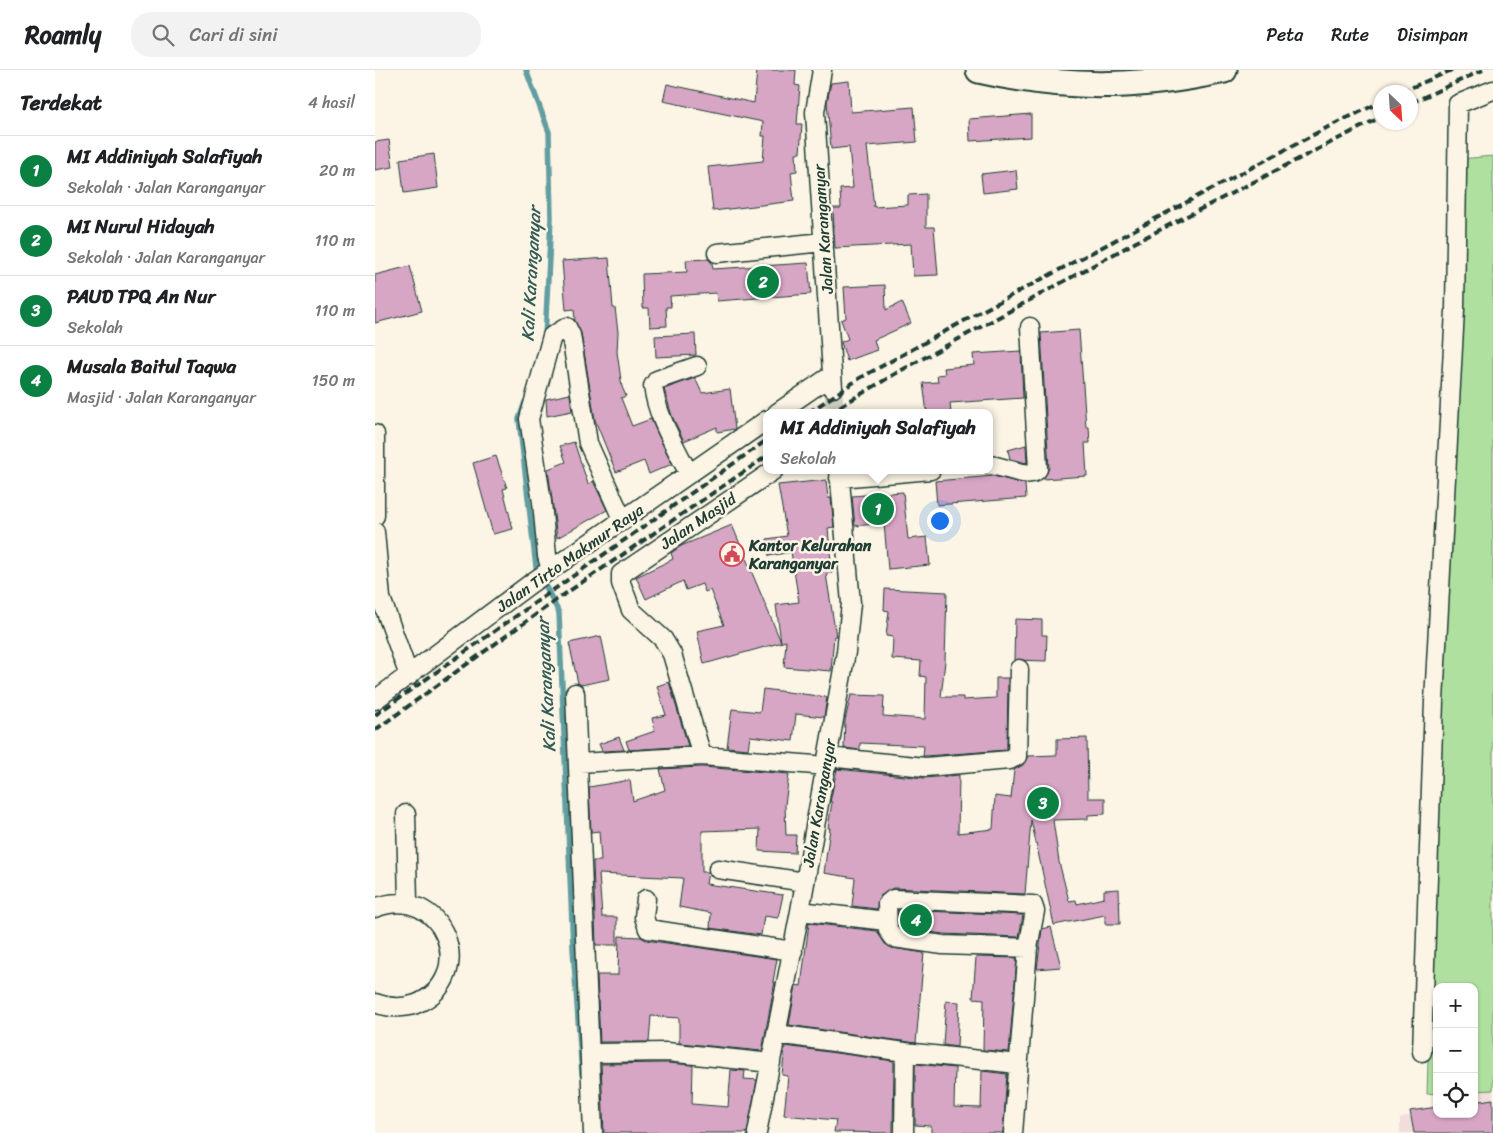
<!DOCTYPE html>
<html lang="id">
<meta charset="utf-8">
<style>
:root{--surface:#fff;--page:#f2f2f2;--text:#202124;--muted:#757577;--line:#e0e0e0;--accent:#0b8043}
body{margin:0;font-family:Sriracha,sans-serif;background:var(--page);color:var(--text)}
.controls{position:absolute;right:15px;bottom:15px;display:grid;overflow:hidden;border-radius:10px;box-shadow:0 1px 4px #0004}
.controls button{width:45px;height:45px;display:grid;place-items:center;padding:0;border:0;border-bottom:1px solid var(--line);background:var(--surface);color:var(--text);font:25px sans-serif}
.compass{position:absolute;left:998px;top:15px;width:45px;height:45px;border-radius:50%;background:var(--surface);box-shadow:0 1px 4px #0004;rotate:155deg}
.you{position:absolute;left:564px;top:450px;width:18px;height:18px;margin:-12px;border:4px solid #fff;border-radius:50%;background:#1a73e8;box-shadow:0 0 0 8px #1a73e833}
.badge{display:grid;place-items:center;width:32px;height:32px;border-radius:50%;background:var(--accent);color:#fff;font-size:16px;font-weight:700}
.pin{position:absolute;translate:-50% -50%;border:2px solid #fff;box-shadow:0 1px 5px #0006}
.popup{position:absolute;left:388px;top:339px;width:230px;height:65px;box-sizing:border-box;display:grid;place-content:center;border-radius:10px;background:var(--surface);filter:drop-shadow(0 1px 4px #0005);font-size:16px;white-space:nowrap;color:var(--muted)}
.popup b{font-size:19px;color:var(--text)}
.popup::after{content:'';position:absolute;left:50%;top:100%;margin-left:-10px;border:10px solid transparent;border-top-color:var(--surface)}
.list{margin:0;padding:0;list-style:none}
h2{display:flex;justify-content:space-between;align-items:center;height:65px;margin:0;padding:0 20px;font-size:21px}
h2 small{font-size:16px;font-weight:400;color:var(--muted)}
.list li{display:grid;grid-template-columns:32px 1fr auto;gap:15px;align-items:center;box-sizing:border-box;height:70px;padding:0 20px;border-top:1px solid var(--line)}
.list b{display:block;font-size:19px;white-space:nowrap}
.list p{margin:0;font-size:16px;white-space:nowrap;color:var(--muted)}
.list em{font-size:16px;font-style:normal;color:var(--muted)}
.icon{flex:none;width:28px;height:28px;fill:none;stroke:currentColor;stroke-width:2;stroke-linecap:round;stroke-linejoin:round}
.map{position:relative;flex:none;width:1118px;height:1063px;overflow:hidden}
header{display:flex;align-items:center;gap:30px;box-sizing:border-box;height:70px;padding:0 25px;background:var(--surface);border-bottom:1px solid var(--line)}
header strong{font-size:24px}
nav{display:flex;gap:28px;margin-inline-start:auto;font-size:18px}
.search{width:350px;height:45px;background:var(--page);display:flex;align-items:center;gap:12px;box-sizing:border-box;padding:0 18px;border-radius:20px;color:var(--muted);font-size:19px}
main{display:flex}
aside{flex:1;background:var(--surface)}
.map>svg:first-child{display:block}
.built{fill:#f1dddb}
.green{fill:#b0e0a0;stroke:#688e6a}
.lines{fill:none;stroke-linecap:round;stroke-linejoin:round}
.stream{stroke:#629ea1;stroke-width:5.5}
.building{fill:#d7a6c5;stroke:#1f3d34}
.minor-tunnel{stroke:#d0d0c2;stroke-width:18;stroke-dasharray:18 9;stroke-linecap:butt}
.minor-casing{stroke:#1f3d34;stroke-width:21}
.highway-casing{stroke:#1f3d34;stroke-width:29}
.minor{stroke:#fcf5e5;stroke-width:18}
.highway{stroke:#fcf5e5;stroke-width:25}
.rail{stroke:#1f3d34;stroke-width:4;stroke-dasharray:8 4;stroke-linecap:butt}
.labels{text-anchor:middle;dominant-baseline:central;stroke-width:5;stroke-linejoin:round;paint-order:stroke}
.street-label{font-size:16px;fill:#1f3d34;stroke:#fcf5e5}
.poi-label{font-size:16px;font-weight:bold;fill:#1f3d34;stroke:#fcf5e5;text-anchor:start}
.water-label{font-size:18px;font-style:italic;fill:#355d58;stroke:#fcf5e5}
</style>
<header>
<strong>Roamly</strong>
<div class="search"><svg class="icon" aria-label="search" viewBox="0 0 24 24"><circle cx="10" cy="10" r="6"/><path d="M15 15l6 6"/></svg>Cari di sini</div>
<nav><a>Peta</a><a>Rute</a><a>Disimpan</a></nav>
</header>
<main>
<aside>
<h2>Terdekat<small>4 hasil</small></h2>
<ul class="list">
<li><span class="badge">1</span><div><b>MI Addiniyah Salafiyah</b><p>Sekolah · Jalan Karanganyar</p></div><em>20 m</em></li>
<li><span class="badge">2</span><div><b>MI Nurul Hidayah</b><p>Sekolah · Jalan Karanganyar</p></div><em>110 m</em></li>
<li><span class="badge">3</span><div><b>PAUD TPQ An Nur</b><p>Sekolah</p></div><em>110 m</em></li>
<li><span class="badge">4</span><div><b>Musala Baitul Taqwa</b><p>Masjid · Jalan Karanganyar</p></div><em>150 m</em></li>
</ul>
</aside>
<div class="map">
<svg width="1118" height="1063" viewBox="0 0 1118 1063">
<rect width="100%" height="100%" fill="#fcf5e5"/>
<filter id="ink" filterUnits="userSpaceOnUse"><feTurbulence type="fractalNoise" baseFrequency=".02" numOctaves="2"/><feDisplacementMap in="SourceGraphic" scale="10" xChannelSelector="R" yChannelSelector="G"/><feConvolveMatrix kernelMatrix="1 2 1 2 8 2 1 2 1" color-interpolation-filters="sRGB"/></filter>
<g filter="url(#ink)">
<path class="built" d="M1118,1012V1063H1025V1049L1062,1035V1044H1099V1019Z"/>
<path class="green" d="M1118,86V1020L1099,1021V917H1062V1023L1052,1024L1078,182L1075,90Z"/>
<g class="lines">
<path class="stream" d="M151,0L174,62L176,148L170,268
M150,332L144,349L161,497L184,543L198,878L207,1005"/>
</g>
<path class="building" d="M382,0H421L420,15L425,16L422,54H427L425,83H421L422,101L416,102L419,131L338,141L333,97L388,91L390,66H387L388,52L288,31L292,14L379,33Z
M474,11L476,42L539,37L542,72L492,76L499,137L533,135V125L551,124V157H559L563,205L538,206L536,174L460,178L458,138H466L465,119L478,118L474,77L456,79L452,32L456,13Z
M656,44V67L595,71L594,49Z
M14,70L18,97L0,100V72Z
M59,84L63,118L29,123L25,89Z
M641,100L643,119L608,123L606,104Z
M234,188L238,238H240L243,262L242,282L247,317L251,326L246,328L257,356L276,349L297,394L274,404L269,391L241,402L220,350L206,263L200,251L199,239L191,240L187,191Z
M333,189L337,193L338,199L433,193L436,224L342,231L341,223L295,226L296,237H291L292,256L275,257L274,238H268L267,204L312,202L311,190Z
M35,196L47,241L0,253V205Z
M510,215L511,240L527,232L536,253L499,270L502,280L472,291L466,272L473,269L466,250L471,248L469,217Z
M704,260L711,357H714L715,373H710L712,406L668,409L674,398L666,263Z
M320,264L321,285L281,287L280,266Z
M646,281L648,328L575,333L576,343H552L548,313L563,312L562,305L570,304L569,298L599,295L598,284Z
M320,308L327,323L355,319L360,359L342,362V357L309,371L297,346L289,319Z
M195,324L197,341L172,346L171,329Z
M199,372L213,414L218,411L232,440L182,468L173,399L191,392L185,376Z
M651,375L652,393L635,389L633,380Z
M121,386L132,418L128,419L138,459L118,464L98,393Z
M618,406L650,414L651,428L562,435L560,411Z
M451,410L453,428H456L459,457L453,458L457,503L451,504L461,566H459L456,601L409,597L411,571L329,594L322,561L349,555L335,520L330,522L327,514L311,520L308,511L271,529L261,507L298,489L296,483L306,476L357,455L406,572L401,535L424,532L416,482L394,486L392,469L412,466L403,415Z
M528,422L533,469L552,467L555,495L513,499L509,453L480,456L477,426Z
M510,519L572,522L570,591L566,627H588V630L621,628V608H633L632,680L550,686H548L549,676L485,673V680L469,678L470,650L476,625L509,626L508,646L550,649L551,607L545,606L546,591L517,589L518,567L511,566L514,541L509,540Z
M640,549L667,550V565H672L671,591L639,590Z
M226,566L235,609L206,615L203,613L194,573Z
M294,612L313,676L254,680L251,671L280,661L277,648L291,645L282,616Z
M388,619L452,627L449,647L421,644L418,671L375,666L373,679L352,677L357,639L385,642Z
M244,667L249,680L227,681L224,674Z
M712,668L713,728H730V744L713,745V749L678,750L684,792L694,831L701,830L702,834L729,828V820L744,819L745,854H730V845L679,855L656,750L650,824L518,818L505,826L502,839L477,836L480,808L449,803L455,758H453L457,732H455L462,699L549,708L584,705L583,763L618,759L620,726L636,728L639,700L648,695L653,686L682,685V669Z
M327,697L414,704L410,735L411,765H421L420,783L384,781L385,759L327,761V802H333L331,814L408,825L403,848L389,846L386,865L335,858L336,843L304,837L308,808L224,804L227,847H242V875H221L218,791H226L224,761L216,762L214,717L255,710L258,731L290,720L285,699Z
M523,840L648,845L644,867L569,864L525,858Z
M434,853L502,861L510,874L517,878L549,883L541,973L414,955L421,915L426,916Z
M676,857L686,897L662,899L667,859Z
M244,866L266,867L271,870L402,889L398,912H400L387,981L304,973V948L276,946L274,972H225L222,905H243Z
M601,887L642,888L634,982L608,980L609,929L598,928Z
M571,931L584,932L582,977L568,975Z
M410,976L519,991L518,1063L459,1062L461,1050L409,1045L413,1006L407,1005Z
M292,993L318,995L317,1034L353,1037L356,1000L370,1001L369,1009L382,1010L372,1063H229L226,994Z
M540,994L580,998L579,1037L606,1038L607,1001L632,1004L628,1063H556V1056L540,1055Z
M1118,1029V1063H1039L1035,1041L1062,1037V1044H1099V1032Z"/>
<g class="lines">
<path class="minor-tunnel" d="M458,318L460,343"/>
<defs>
<path id="minor" d="M447,0L440,42L458,318
M342,183L448,172
M402,343L457,305
M0,364V446
M614,395C627,395 656,411 663,399L655,257
M314,404C300,376 282,347 278,316L282,310L322,296
M464,408L556,400
M0,462L6,528L34,606
M176,500L172,486L167,432L154,349L177,266L192,257L196,265L213,373L248,451
M200,623L218,1063
M0,630L155,514L392,350
M327,686L297,584L288,569L256,540L246,513V504L399,400
M453,687L550,697L635,690L642,686L644,599
M204,693L327,686L452,696
M31,744L33,833
M343,799L430,812
M271,829L269,847L273,859L418,881
M0,838C68,811 106,908 41,934C27,939 14,938 0,933
M425,841L511,851
M402,964L530,982L643,994
M1047,982L1059,631L1080,240L1083,34L1118,20
M225,983L292,982L396,993
M382,1063L425,841L471,582L476,533L464,400
M529,1063L530,982
M638,1063L653,878L660,841L658,835L518,829L512,834L513,860L519,868L568,875L653,878"/>
<path id="highway" d="M604,0C691,20 762,19 849,0"/>
</defs>
<use href="#minor" class="minor-casing"/>
<use href="#highway" class="highway-casing"/>
<use href="#minor" class="minor"/>
<use href="#highway" class="highway"/>
<path class="rail" d="M1026,22L1077,0
M1036,33L1108,0
M433,343L485,308L620,234L955,56L1006,32
M454,343L525,301L761,172L1006,47
M0,645L392,370
M0,660L184,528L392,386"/>
</g>
</g>
<defs>
<symbol id="civic-ring" viewBox="-11 -11 22 22"><circle r="9.5" fill="#fcf5e5" stroke="#d1495b" stroke-width="1.5"/><path d="M-.6-6.5H3V-4.5H.6V-3L4-1V1h2V6H-6V1h2V-1L-.6-3ZM-1.2 2.5V6h2.4V2.5Z" fill="#d1495b"/></symbol>
</defs>
<g fill-rule="evenodd">
<use href="#civic-ring" x="343" y="470" width="28" height="28"/>
</g>
<g class="labels">
<g class="street-label">
<text transform="translate(448 159) rotate(-94)">Jalan Karanganyar</text>
<text transform="translate(323 451) rotate(-34)">Jalan Masjid</text>
<text transform="translate(195 488) rotate(-35)">Jalan Tirto Makmur Raya</text>
<text transform="translate(444 733) rotate(-80)">Jalan Karanganyar</text>
</g>
<g class="poi-label">
<text x="374" y="475">Kantor Kelurahan<tspan x="374" dy="18">Karanganyar</tspan></text>
</g>
<g class="water-label">
<text transform="translate(156 204) rotate(-87)">Kali Karanganyar</text>
<text transform="translate(171 615) rotate(-93)">Kali Karanganyar</text>
</g>
</g>
</svg>
<div class="controls">
<button>+</button>
<button>−</button>
<button><svg class="icon" aria-label="locate" viewBox="0 0 24 24"><circle cx="12" cy="12" r="6"/><path d="M12 2v4M12 18v4M2 12h4M18 12h4"/></svg></button>
</div>
<svg class="compass" viewBox="-18 -18 36 36"><path d="M0-13l5 13h-10z" fill="#e53935"/><path d="M0 13l5-13h-10z" fill="#757577"/></svg>
<div class="you"></div>
<div class="pin badge" style="left:503px;top:439px">1</div>
<div class="popup"><b>MI Addiniyah Salafiyah</b>Sekolah</div>
<div class="pin badge" style="left:388px;top:212px">2</div>
<div class="pin badge" style="left:668px;top:733px">3</div>
<div class="pin badge" style="left:541px;top:850px">4</div>
</div>
</main>
